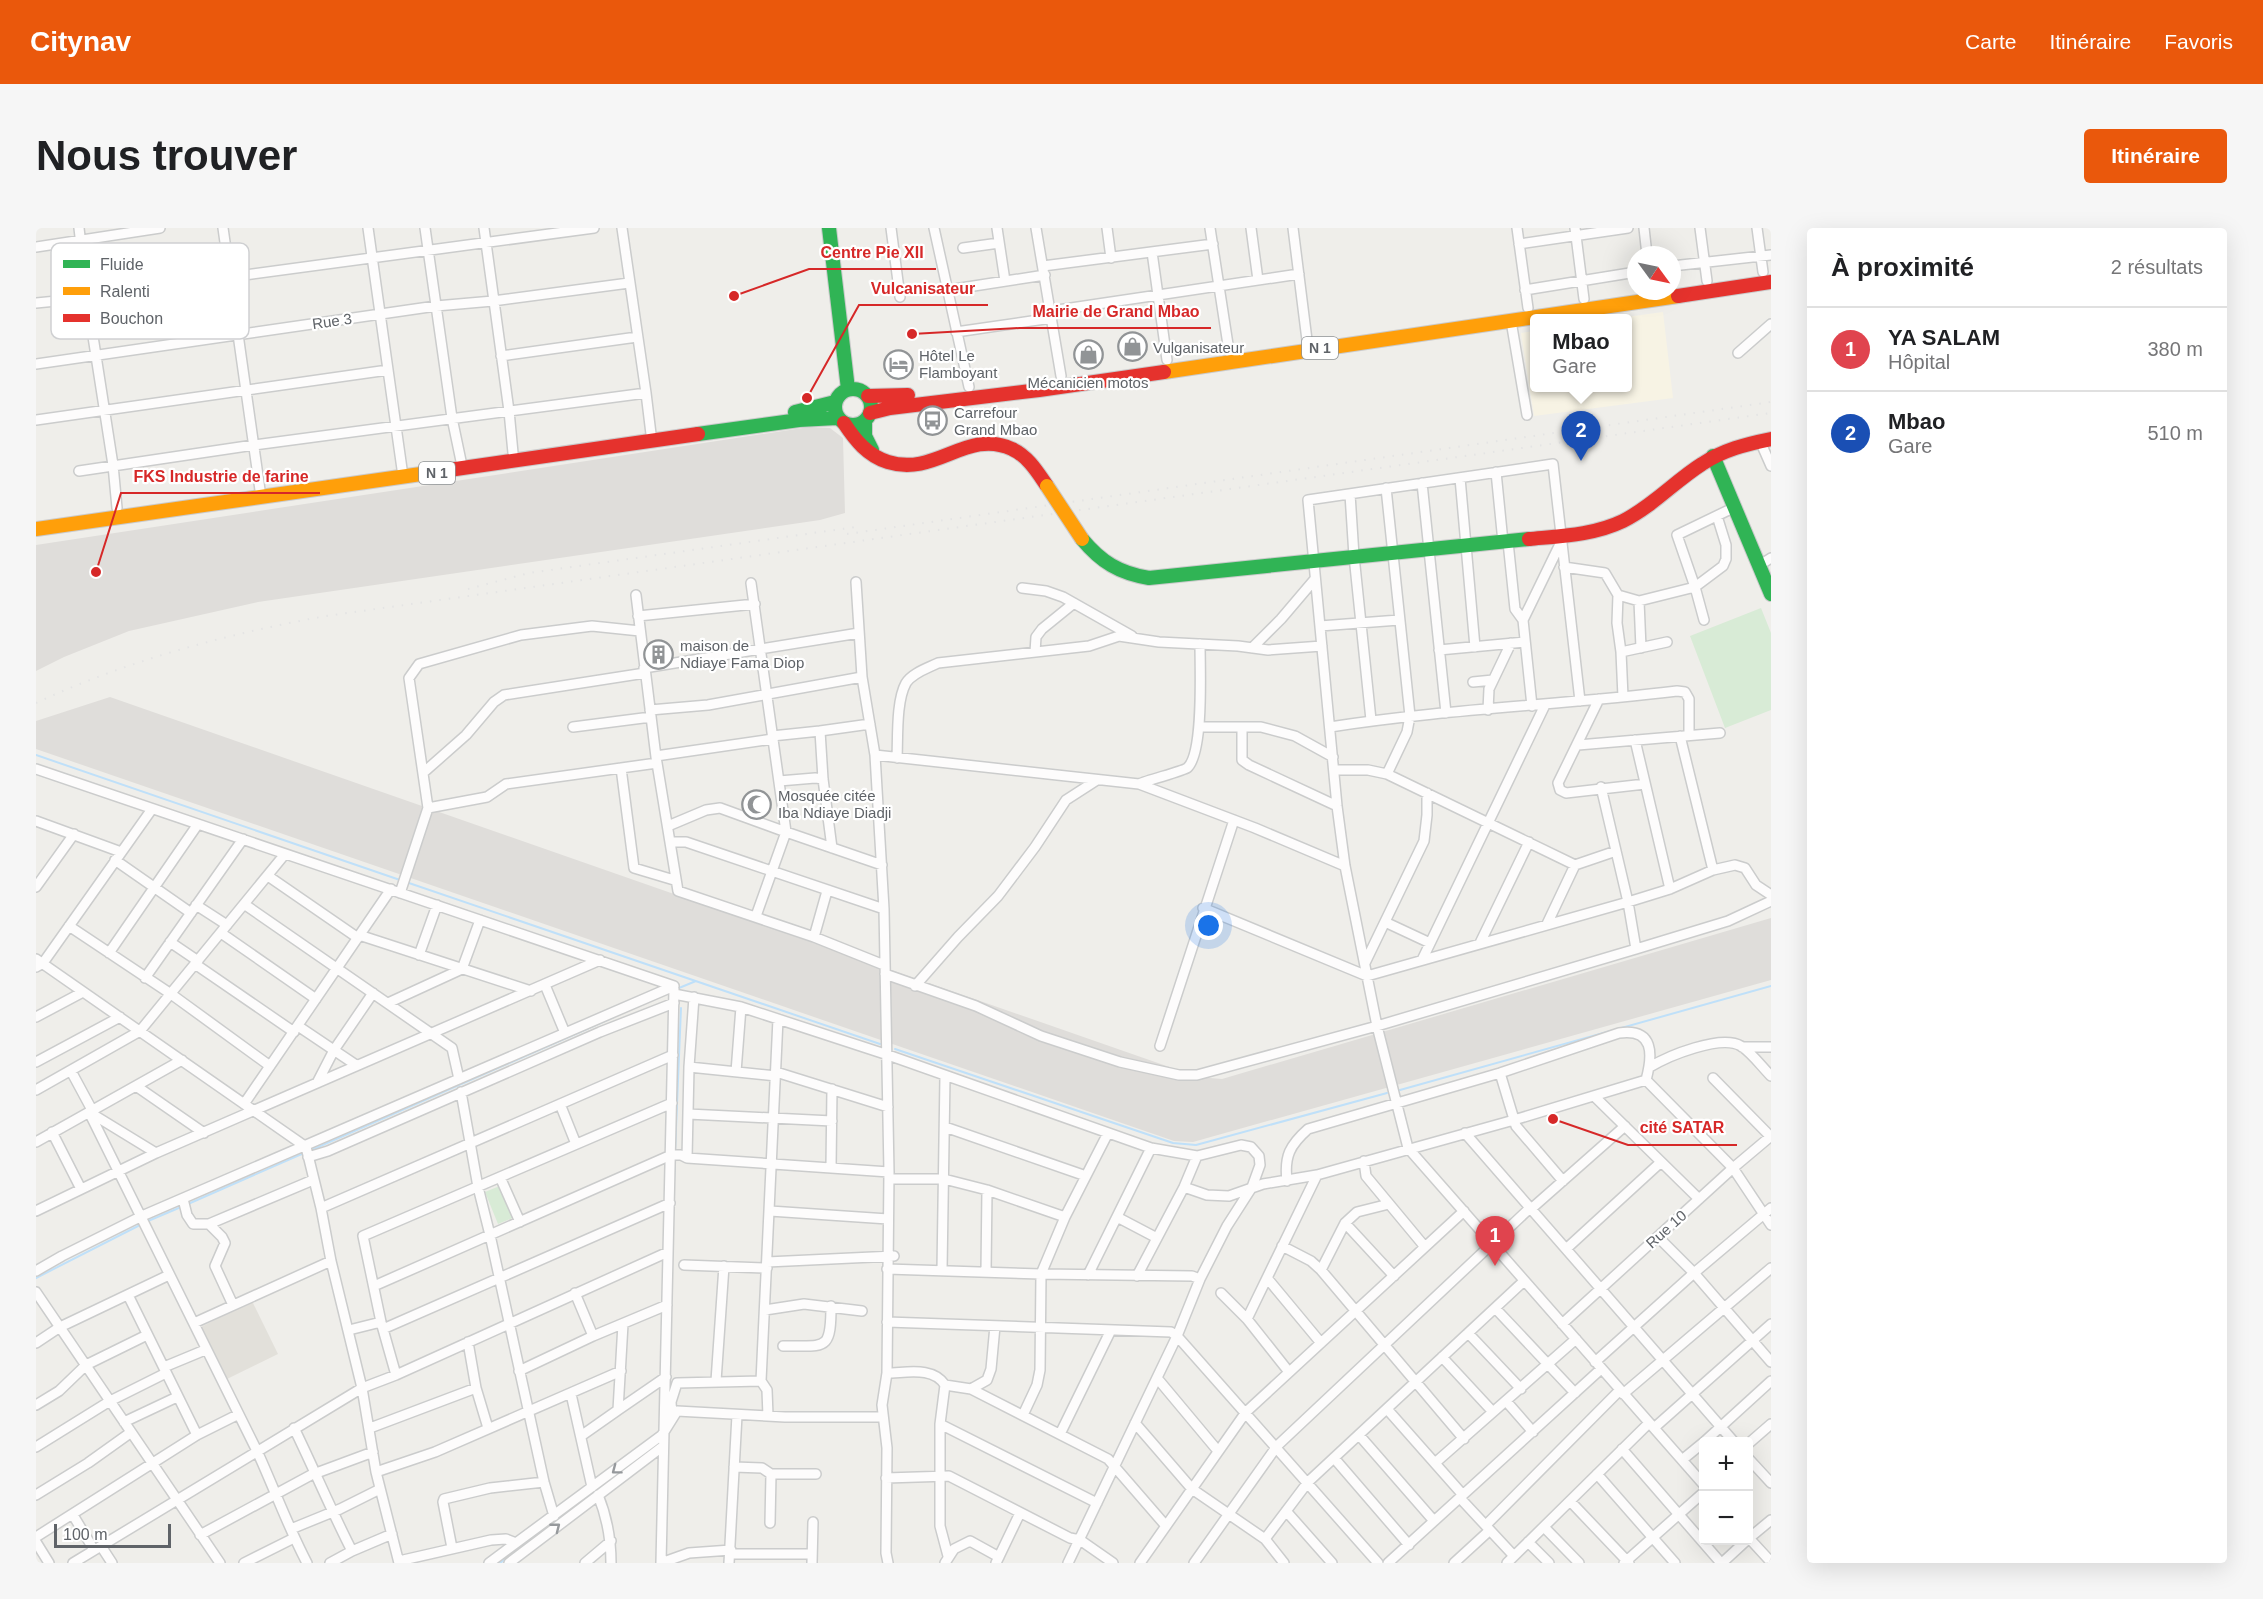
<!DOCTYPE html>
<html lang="fr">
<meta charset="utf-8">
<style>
:root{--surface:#fff;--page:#f6f6f6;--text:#202124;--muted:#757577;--line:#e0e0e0;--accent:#ea580c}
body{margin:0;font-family:Arial,sans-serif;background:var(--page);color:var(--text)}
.controls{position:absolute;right:18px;bottom:18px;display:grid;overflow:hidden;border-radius:6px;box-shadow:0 6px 24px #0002}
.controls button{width:54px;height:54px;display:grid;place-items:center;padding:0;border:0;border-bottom:2px solid var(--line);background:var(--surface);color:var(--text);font:30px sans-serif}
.compass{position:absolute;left:1591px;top:18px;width:54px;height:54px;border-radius:50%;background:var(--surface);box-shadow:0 6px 24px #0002;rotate:123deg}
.scale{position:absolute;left:18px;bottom:15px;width:117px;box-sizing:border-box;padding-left:6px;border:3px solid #5f6368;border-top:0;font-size:16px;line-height:21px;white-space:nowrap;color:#5f6368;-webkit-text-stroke:4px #fff;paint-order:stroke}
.you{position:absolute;left:1173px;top:698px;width:21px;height:21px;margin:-15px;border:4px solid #fff;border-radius:50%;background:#1a73e8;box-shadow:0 0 0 9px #1a73e833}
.badge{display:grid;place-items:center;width:39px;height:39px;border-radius:50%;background:var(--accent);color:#fff;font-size:20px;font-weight:700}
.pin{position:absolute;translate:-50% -50px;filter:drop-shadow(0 2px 3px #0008)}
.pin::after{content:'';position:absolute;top:32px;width:21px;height:18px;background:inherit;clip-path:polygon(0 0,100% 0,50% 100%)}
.popup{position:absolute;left:1494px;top:86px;width:102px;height:78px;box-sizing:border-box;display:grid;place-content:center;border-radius:6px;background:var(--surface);filter:drop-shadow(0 2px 4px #0005);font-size:20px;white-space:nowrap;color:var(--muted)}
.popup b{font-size:22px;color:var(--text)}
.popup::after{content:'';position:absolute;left:50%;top:100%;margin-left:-12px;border:12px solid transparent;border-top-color:var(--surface)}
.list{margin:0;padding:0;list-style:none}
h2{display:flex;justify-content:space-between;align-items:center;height:78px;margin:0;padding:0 24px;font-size:26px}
h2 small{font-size:20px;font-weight:400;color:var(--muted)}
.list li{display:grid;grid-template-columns:39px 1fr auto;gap:18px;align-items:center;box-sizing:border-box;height:84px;padding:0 24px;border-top:2px solid var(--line)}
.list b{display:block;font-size:22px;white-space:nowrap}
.list p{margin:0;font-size:20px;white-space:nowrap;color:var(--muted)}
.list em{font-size:20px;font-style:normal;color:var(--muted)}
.map{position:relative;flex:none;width:1735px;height:1335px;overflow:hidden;border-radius:6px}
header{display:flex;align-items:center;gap:36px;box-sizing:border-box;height:84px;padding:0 30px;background:var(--accent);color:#fff}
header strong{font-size:28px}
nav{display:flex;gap:33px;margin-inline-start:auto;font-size:21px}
.intro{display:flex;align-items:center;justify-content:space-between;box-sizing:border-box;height:144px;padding:0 36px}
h1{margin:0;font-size:42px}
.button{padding:15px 27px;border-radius:6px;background:var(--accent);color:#fff;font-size:21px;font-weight:700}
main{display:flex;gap:36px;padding:0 36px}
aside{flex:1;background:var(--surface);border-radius:6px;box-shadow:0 6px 24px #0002}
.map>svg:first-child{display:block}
.commercial{fill:#f7f3e4}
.industrial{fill:#dfddda}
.education{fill:#e2e0da}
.park{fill:#d8ebd6}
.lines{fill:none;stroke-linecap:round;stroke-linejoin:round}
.stream{stroke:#bfe0f9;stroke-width:2}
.street-casing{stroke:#cbcccc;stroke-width:12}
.fast-casing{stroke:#cacacb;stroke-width:16}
.slow-casing{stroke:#cacacb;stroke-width:16}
.jam-casing{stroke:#cacacb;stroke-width:16}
.street{stroke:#fdfcfc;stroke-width:9}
.fast{stroke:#30b455;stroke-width:14}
.slow{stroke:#ff9f0a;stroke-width:14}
.jam{stroke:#e5322d;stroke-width:14}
.rail{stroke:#e4e4e4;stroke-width:2;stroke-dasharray:1.5 8;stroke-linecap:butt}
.slow-bridge-casing{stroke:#cacacb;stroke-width:16;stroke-linecap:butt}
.slow-bridge{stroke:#ff9f0a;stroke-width:14}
.oneway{stroke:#96999c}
.labels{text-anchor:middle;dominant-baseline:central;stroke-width:4.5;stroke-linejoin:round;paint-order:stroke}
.shield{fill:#fff;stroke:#8f9295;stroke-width:1.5}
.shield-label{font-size:14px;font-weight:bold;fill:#5f6368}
.street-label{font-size:15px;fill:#5f6368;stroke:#fff}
.poi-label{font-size:15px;fill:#5f6368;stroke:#fff;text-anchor:start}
.key{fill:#fff;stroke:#cfd0d2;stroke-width:1.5}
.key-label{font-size:16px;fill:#5f6368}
.leader{fill:none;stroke:#d62828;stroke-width:2}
.callout-dot{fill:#d62828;stroke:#fff;stroke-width:2}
.callout-label{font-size:16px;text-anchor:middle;font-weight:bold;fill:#d62828;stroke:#fff;stroke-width:4.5;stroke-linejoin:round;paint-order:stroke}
</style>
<header>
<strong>Citynav</strong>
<nav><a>Carte</a><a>Itinéraire</a><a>Favoris</a></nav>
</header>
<div class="intro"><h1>Nous trouver</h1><a class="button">Itinéraire</a></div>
<main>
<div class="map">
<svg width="1735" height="1335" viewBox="0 0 1735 1335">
<rect width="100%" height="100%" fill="#efeeea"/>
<path class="commercial" d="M1627,84L1637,170L1498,188L1485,105L1498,103V160H1592V91L1583,90Z"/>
<path class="industrial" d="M773,199L794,200L807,210L809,285L784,292L222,374L93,403L28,429L0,443V317Z
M74,469L1162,849L1186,851L1735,690V752L1157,914L1138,913L0,521V493Z"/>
<path class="education" d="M216,1073L242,1126L191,1151L165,1099Z"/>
<path class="park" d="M1725,380L1735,405V482L1689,500L1654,408Z
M466,957L479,989L462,996L449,964Z"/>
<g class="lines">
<path class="stream" d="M0,527L364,652
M370,654L844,816
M643,760L660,753
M859,821L1137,915L1160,917L1351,865
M1364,862L1735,758
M273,923L578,789
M639,924L645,780
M638,954L639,930
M152,976L268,925
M112,993L145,979
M0,1050L104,997
M464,1335L595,1235"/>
<defs>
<path id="street" d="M43,0L51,70L77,237L81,280
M187,0L224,262
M332,0L366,241
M389,0L416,190L425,233
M448,0L473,183L477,225
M586,0L610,165
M855,0L864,69
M898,0L933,159
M961,0L969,53
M1000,0L1025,148
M1071,0L1075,30
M1174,0L1193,123
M1215,0L1222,52
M1257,0L1271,112
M1481,0L1492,80
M1539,0L1548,71
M1608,0L1611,27
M1664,0L1671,53
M1721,0L1727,44
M1483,16L1592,0
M0,19L124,0
M927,20L963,15
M1116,24L1131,132
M1007,38L1177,16
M1636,38L1735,27
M912,62L1009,47
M1489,62L1600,44
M0,75L51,70L194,49L558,0
M1015,83L1263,46
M1475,93L1491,187
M920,104L1016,90
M1702,125L1735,96
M465,128L601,109
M0,136L400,78L457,73L593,55
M0,192L352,142
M1724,213L1735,238
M43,243L218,217L610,165L615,206
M1460,244L1467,314
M1424,250L1439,419
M1386,255L1410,485
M1350,260L1374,488L1371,504L1351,546
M1314,266L1318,328L1335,492
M1472,314L1479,381L1487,392L1496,478
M1724,337L1735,330
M1528,339L1569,345L1582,367L1581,395L1585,424L1587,469
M820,354L826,449L839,527L848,681L853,944L851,1145L846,1177L851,1220L850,1325L852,1335
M715,355L750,604L720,688
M986,360L1010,363L1027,369L1096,408
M600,367L620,529L642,663L778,709L791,663
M1582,367L1603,373L1659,359L1687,338L1690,331V317L1681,288
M1603,373L1605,420
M602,388L719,376
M1487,392L1525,314
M1668,392L1659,359L1641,307L1699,279
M1284,398L1363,392
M1216,420L1245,391L1279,351
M1403,422L1489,414
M999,424L1000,409L1006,401L1038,375
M1585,424L1631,414
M608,440L823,405
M1437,454L1457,452
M1563,471L1522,555L1524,562L1530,565L1609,556
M1544,473L1517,236L1272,272L1301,578L1309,638L1341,798L1372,920L1668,1257
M614,482L672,477L826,449
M1452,482L1453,461L1475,415
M537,499L615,489
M1163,499H1225L1259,508L1297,529
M1294,499C1409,481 1526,477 1641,463L1649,464L1653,471V507
M1206,500V532L1213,537L1301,578
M784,503L834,496
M736,508L784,503L787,551L796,620
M1644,508L1677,642
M1599,512L1634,661
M1542,517L1684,505
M839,527L1103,556L1219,600L1309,638
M620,528L737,511
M861,530C862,509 860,473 870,455C876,445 892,440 902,435L1053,418L1083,408L1123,414L1202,418L1232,422L1286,418
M585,540L598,640L638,652
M0,541L638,758
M1299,542H1332L1351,546L1539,637
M387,545L430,507L458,474L468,467L609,445
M743,553L779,550L787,551
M1103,556C1112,552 1147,543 1151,540C1168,526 1164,440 1164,416
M1565,559L1592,674L1600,721
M392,580L451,569L470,556L621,535
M0,593L85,624
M632,598L670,582L684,580L750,604L846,637
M634,614H650L848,681
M79,632L155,685
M232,648L322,710
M0,659L38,606
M364,665L392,580L373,450L383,436L485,407L556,398L604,403
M208,676L416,820L423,851
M160,677L191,697
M1167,680L1331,748L1592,674L1634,661L1677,642L1699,637L1709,640L1720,657L1735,667
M1349,694L1394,715
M1511,696L1539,637L1580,623
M33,698L135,766L234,838
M185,705L280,771
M323,707L495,763
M778,709L848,737
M134,714L162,733
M1444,715L1493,614
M73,725L162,596
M383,727L401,677
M0,731L270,919L285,980L295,1033L326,1160L340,1244L363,1335
M1386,732L1509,477
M1329,735L1388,613L1391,587V565
M159,736L258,804
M0,739L7,735L116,581
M849,746L940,778L1005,808L1084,834L1143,847H1161L1341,798L1600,721L1692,693L1735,673
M109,750L207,611
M509,757L529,805
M879,758L922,709L962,668L999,619L1030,572L1061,552
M638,766L705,779L852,827L1115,920L1161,928L1205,917L1215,919L1223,928L1224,937L1216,959L1191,998L1164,1051L1141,1108L1032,1335
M658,769L653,839L651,930L853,944
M352,775L426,741L444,692
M0,789L47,764
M262,798L320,837
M1124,818L1198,592
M1706,819H1735
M0,834L84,789
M653,839L740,848
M1614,839C1632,828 1685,806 1705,818C1716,825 1726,839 1735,848
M35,843L56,882
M700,844L705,779
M740,844L852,879
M1464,845L1480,898L1527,953
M1677,850L1735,909
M281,855L298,822L337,765
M100,858L168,905
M0,862L104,803L249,626
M425,864L442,959L454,1007L508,1254L518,1288
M1558,868L1663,971
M208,876L355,661
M524,876L540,916
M53,884L221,1223C238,1260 252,1299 271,1335
M53,884L120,925
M652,886L796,893
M909,899L1050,948
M16,904L45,961
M1429,905L1698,1214
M0,914L146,832
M272,929L292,923L564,804L638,775
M1328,933L1330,948L1389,1019
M795,939L796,861
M464,949L484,994
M853,951H908L951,962L1029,989
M1251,953C1248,928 1254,917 1272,901L1464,845L1583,805C1618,800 1617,826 1610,852L1697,940L1735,997
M1148,959L1171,967L1193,968L1227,956L1281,947L1478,892L1610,852
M147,971L151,987L157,996H173L277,952
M285,980L637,827
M1495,981L1589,898
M0,983L120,925L564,732
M734,983L852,991
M1081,989L1121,1010
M1309,995L1358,1048
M173,996L186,1009L189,1015L179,1038L197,1077
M1622,1009L1658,1045L1735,1134
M1246,1018L1275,1033L1285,1042L1428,1211
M1530,1021L1625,934
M731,1034L858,1028
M648,1037L731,1040
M851,1041L1005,1046L1156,1048L1164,1051
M906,1042L909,848
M1285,1042L1309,995L1321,984L1353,976
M0,1043L26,1028L106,988L638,758
M950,1043L951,962
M1052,1047L1115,920
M1101,1048L1148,959L1161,928
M1231,1050L1285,1115
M338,1058L635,927H645L651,930
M0,1064L184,1335
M539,1065L557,1108
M1185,1065L1211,1091L1253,1144
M92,1067L161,1207
M1459,1080L1539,1165
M729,1082L768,1076L826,1083
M1211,1091L1281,947
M851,1094L1135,1104L1141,1108L1342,1335
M158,1095L295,1033
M1526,1096L1697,940L1735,908
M347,1101L634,975
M313,1102L345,1094
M1432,1105L1485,1161
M432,1114L440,1160L452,1200
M0,1115L24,1099L133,1047
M747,1118C789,1117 795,1125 795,1078
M1406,1129L1457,1184
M1559,1134L1658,1045L1735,980
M128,1139L169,1122
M483,1143L557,1108L631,1077
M851,1145C870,1145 897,1138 909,1157L935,1161L1072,1231L1130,1298
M360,1147L345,1094L327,1008L636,875
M1121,1150L1182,1223
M680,1153L688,1038
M909,1157L904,1196V1298L912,1328
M935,1161L951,1152L955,1141L959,1098
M535,1166L556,1259
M1587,1166L1735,1040
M1470,1173L1497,1204
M0,1177L23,1163L50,1137L111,1107
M1351,1181L1427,1267
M582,1182L630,1149
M987,1187L1001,1157L1004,1142L1005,1046L1029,989L1072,905
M732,1188L731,1162L725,1153L742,791
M636,1189L635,1174L641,1155L725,1153
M88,1194L141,1169
M1099,1195L1156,1261L1229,1311L1248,1335
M904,1196L1061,1275
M258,1200C278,1241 295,1282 316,1323
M334,1200L440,1160
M1618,1200L1735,1096
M1024,1206L1075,1102
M1323,1207L1398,1293
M545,1208L582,1182L587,1096
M1668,1214L1735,1153
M1712,1216L1735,1196
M0,1219L74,1173L130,1145
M1586,1221L1685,1335
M1298,1230L1373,1317
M1712,1230L1735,1255
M1646,1232L1668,1214
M1399,1235L1540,1111
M698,1239L726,1240L735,1246L734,1295
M340,1244L399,1224L585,1143
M735,1246H780
M1561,1246L1639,1335
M850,1250L913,1248L1034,1310L1044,1312L1077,1335
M0,1267L52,1235L94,1205
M562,1267C571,1289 575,1311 575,1335
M1424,1270L1478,1328
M1534,1273L1593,1335
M1250,1283L1296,1335
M37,1287L58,1322
M1450,1297L1584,1162
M1508,1299L1543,1335
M255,1301L304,1281L344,1261
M164,1307L275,1247L337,1224
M0,1309L161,1207L201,1187
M1712,1309L1735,1334
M1229,1311L1272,1254L1488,1053
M1712,1311L1735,1292
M0,1314L13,1335
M1492,1314L1513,1335
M65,1318L76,1335
M416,1320L407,1274L408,1271L454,1260L508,1254
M694,1326H776
M363,1333L455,1312L470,1311L480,1315
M37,1335L326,1160L360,1147L632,1024
M208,1335L258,1310
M294,1335L316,1323L356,1306
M453,1335L626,1207L641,1183L749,1189H847
M473,1335L626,1219
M549,1335L575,1313
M625,1335L638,761
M625,1335L653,1325L695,1322
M693,1335L701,1187
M776,1335L777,1294
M909,1335L918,1321L934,1313L963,1329
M960,1335L984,1285
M1104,1335L1210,1184L1428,983
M1158,1335L1241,1218L1494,980
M1352,1335L1565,1141
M1418,1335L1454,1302
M1471,1335L1613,1195
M1588,1335L1668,1264
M1686,1335L1711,1312"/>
<path id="fast" d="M793,0L812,161
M799 179a18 18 0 1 1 36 0a18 18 0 1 1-36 0Z
M759,184L799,174
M829,193V208L836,222
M662,206L763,192L801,190
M1677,228L1735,366
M1046,311C1065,334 1083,345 1113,350L1493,311"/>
<path id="slow" d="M1128,144L1642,68
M0,301L399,244"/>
<path id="jam" d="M1642,68L1735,54
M832,168L872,167
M834,185L854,180L1003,162L1128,144
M808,195C819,212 832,228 852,234C900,249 931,200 976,221C992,228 1002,245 1011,258
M399,244L662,206
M1493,311C1525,308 1558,307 1587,293C1617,278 1639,253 1666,236C1687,222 1710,216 1735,211"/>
</defs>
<use href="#street" class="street-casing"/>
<use href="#fast" class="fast-casing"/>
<use href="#slow" class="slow-casing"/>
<use href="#jam" class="jam-casing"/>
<use href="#street" class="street"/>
<use href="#fast" class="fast"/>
<use href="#slow" class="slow"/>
<use href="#jam" class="jam"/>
<path class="rail" d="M811,306L1735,174
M432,361L493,345L820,299
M0,475C92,432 191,406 290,388L1735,185"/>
<defs>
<path id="slow-bridge" d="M1011,258L1046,311"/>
</defs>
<use href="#slow-bridge" class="slow-bridge-casing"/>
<use href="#slow-bridge" class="slow-bridge"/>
</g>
<defs><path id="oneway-chevron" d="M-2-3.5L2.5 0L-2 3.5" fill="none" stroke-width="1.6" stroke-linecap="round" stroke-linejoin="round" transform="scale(1.5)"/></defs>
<g class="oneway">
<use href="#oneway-chevron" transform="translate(580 1242) rotate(143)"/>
<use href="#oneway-chevron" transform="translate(520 1299) rotate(-38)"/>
</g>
<defs>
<symbol id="shop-ring" viewBox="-11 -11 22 22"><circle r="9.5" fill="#fff" stroke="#919496" stroke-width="1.5"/><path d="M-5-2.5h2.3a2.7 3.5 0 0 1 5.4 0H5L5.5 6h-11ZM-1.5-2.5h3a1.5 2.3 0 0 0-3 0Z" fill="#919496"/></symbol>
<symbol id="hotel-ring" viewBox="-11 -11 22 22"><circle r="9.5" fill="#fff" stroke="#919496" stroke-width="1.5"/><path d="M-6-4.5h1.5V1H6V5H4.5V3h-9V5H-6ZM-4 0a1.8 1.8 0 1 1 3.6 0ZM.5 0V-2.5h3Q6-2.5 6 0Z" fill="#919496"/></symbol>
<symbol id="bus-ring" viewBox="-11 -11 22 22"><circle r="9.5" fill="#fff" stroke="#919496" stroke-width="1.5"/><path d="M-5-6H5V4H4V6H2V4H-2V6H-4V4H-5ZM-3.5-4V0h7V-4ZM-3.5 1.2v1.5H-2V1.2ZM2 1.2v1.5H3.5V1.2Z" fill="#919496"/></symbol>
<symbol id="building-ring" viewBox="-11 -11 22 22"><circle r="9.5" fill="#fff" stroke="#919496" stroke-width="1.5"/><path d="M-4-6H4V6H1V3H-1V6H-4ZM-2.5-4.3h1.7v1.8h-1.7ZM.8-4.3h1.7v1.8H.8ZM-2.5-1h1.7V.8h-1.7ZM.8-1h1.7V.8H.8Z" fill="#919496"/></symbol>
<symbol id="mosque-ring" viewBox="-11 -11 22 22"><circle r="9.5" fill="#fff" stroke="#919496" stroke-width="1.5"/><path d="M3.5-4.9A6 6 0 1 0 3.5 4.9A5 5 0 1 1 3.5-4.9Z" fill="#919496"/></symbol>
</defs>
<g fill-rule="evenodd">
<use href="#shop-ring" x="1080" y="102" width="33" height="33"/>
<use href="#shop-ring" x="1036" y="110" width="33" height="33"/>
<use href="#hotel-ring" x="846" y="120" width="33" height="33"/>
<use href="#bus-ring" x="880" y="176" width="33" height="33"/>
<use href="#building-ring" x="606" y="410" width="33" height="33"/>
<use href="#mosque-ring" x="704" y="560" width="33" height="33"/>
</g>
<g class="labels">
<g class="shield">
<rect x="1266" y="109" width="36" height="22" rx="4.5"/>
<rect x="383" y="234" width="36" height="22" rx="4.5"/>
</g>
<g class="shield-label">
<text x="1284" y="120">N 1</text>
<text x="401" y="245">N 1</text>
</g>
<g class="street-label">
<text transform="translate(296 93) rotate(-8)">Rue 3</text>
<text transform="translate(1630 1001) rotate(-42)">Rue 10</text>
</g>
<g class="poi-label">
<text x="1117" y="119">Vulganisateur</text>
<text x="883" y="127">Hôtel Le<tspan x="883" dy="17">Flamboyant</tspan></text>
<text x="1052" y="154" text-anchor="middle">Mécanicien motos</text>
<text x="918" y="184">Carrefour<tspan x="918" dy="17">Grand Mbao</tspan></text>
<text x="644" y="417">maison de<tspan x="644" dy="17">Ndiaye Fama Diop</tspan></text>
<text x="742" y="567">Mosquée citée<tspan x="742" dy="17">Iba Ndiaye Diadji</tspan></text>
</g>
</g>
<rect x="15" y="15" width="198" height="96" rx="9" class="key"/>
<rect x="27" y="32" width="27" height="8" fill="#30b455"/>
<rect x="27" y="59" width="27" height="8" fill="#ff9f0a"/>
<rect x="27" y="86" width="27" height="8" fill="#e5322d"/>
<g class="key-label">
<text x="64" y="42">Fluide</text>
<text x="64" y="69">Ralenti</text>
<text x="64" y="96">Bouchon</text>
</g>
<path class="leader" d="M698 68L773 41H900M771 170L823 77H952M876 106L984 100H1175M60 344L85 265H284M1517 891L1592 917H1701"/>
<g class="callout-dot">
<circle cx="698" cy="68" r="6"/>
<circle cx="771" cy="170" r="6"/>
<circle cx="876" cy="106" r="6"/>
<circle cx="60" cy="344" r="6"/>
<circle cx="1517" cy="891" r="6"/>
</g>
<g class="callout-label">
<text x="836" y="30">Centre Pie XII</text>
<text x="887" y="66">Vulcanisateur</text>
<text x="1080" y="89">Mairie de Grand Mbao</text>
<text x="185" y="254">FKS Industrie de farine</text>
<text x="1646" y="905">cité SATAR</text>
</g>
</svg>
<div class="controls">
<button>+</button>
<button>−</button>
</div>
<svg class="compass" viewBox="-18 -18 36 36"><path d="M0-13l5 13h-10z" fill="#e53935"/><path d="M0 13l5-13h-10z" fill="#757577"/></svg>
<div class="scale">100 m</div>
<div class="you"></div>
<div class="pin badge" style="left:1459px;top:1038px;background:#e0444e">1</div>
<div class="pin badge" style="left:1545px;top:233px;background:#1a4fb4">2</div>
<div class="popup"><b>Mbao</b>Gare</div>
</div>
<aside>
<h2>À proximité<small>2 résultats</small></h2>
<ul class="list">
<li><span class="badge" style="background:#e0444e">1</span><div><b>YA SALAM</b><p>Hôpital</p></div><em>380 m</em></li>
<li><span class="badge" style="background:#1a4fb4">2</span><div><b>Mbao</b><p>Gare</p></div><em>510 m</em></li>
</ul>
</aside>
</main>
